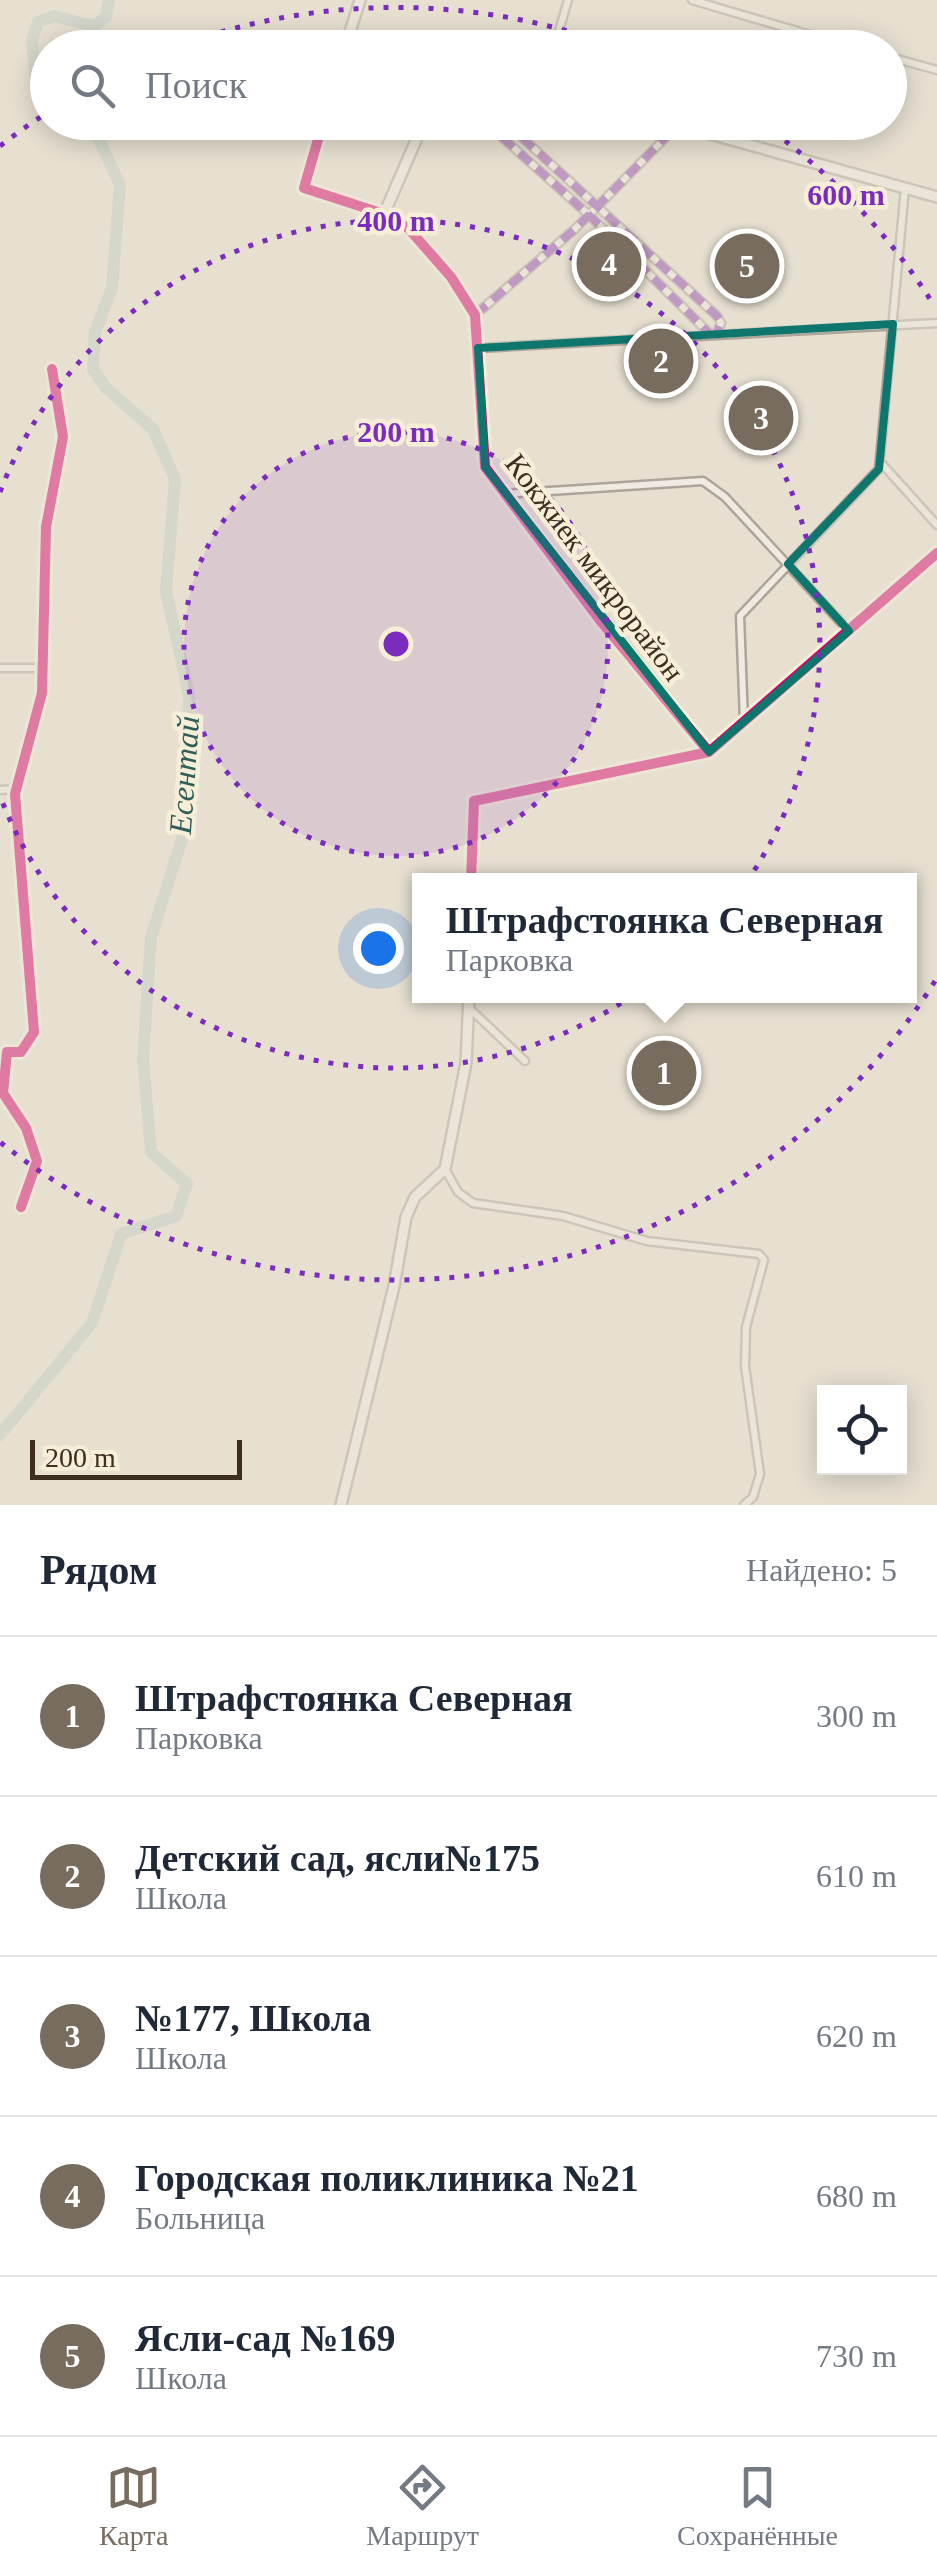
<!DOCTYPE html>
<html lang="ru">
<meta charset="utf-8">
<style>
:root{--surface:#fff;--page:#f6f6f7;--text:#1f2937;--muted:#747a83;--line:#e0e1e3;--accent:#786c5e}
body{margin:0;font-family:Georgia,serif;background:var(--page);color:var(--text)}
.controls{position:absolute;right:30px;bottom:30px;display:grid;overflow:hidden;border-radius:0px;box-shadow:0 5px 25px #0003}
.controls button{width:90px;height:90px;display:grid;place-items:center;padding:0;border:0;border-bottom:2px solid var(--line);background:var(--surface);color:var(--text);font:50px sans-serif}
.scale{position:absolute;left:30px;bottom:25px;width:212px;box-sizing:border-box;padding-left:10px;border:5px solid #3d2e20;border-top:0;font-size:28px;line-height:35px;white-space:nowrap;color:#3d2e20;-webkit-text-stroke:8px #f7eed8;paint-order:stroke}
.you{position:absolute;left:378px;top:948px;width:35px;height:35px;margin:-25px;border:8px solid #fff;border-radius:50%;background:#1a73e8;box-shadow:0 0 0 15px #1a73e833}
.badge{display:grid;place-items:center;width:65px;height:65px;border-radius:50%;background:var(--accent);color:#fff;font-size:32px;font-weight:700}
.pin{position:absolute;translate:-50% -50%;border:5px solid #fff;box-shadow:0 2px 10px #0006}
.popup{position:absolute;left:412px;top:873px;width:505px;height:130px;box-sizing:border-box;display:grid;place-content:center;border-radius:0px;background:var(--surface);filter:drop-shadow(0 2px 8px #0005);font-size:32px;white-space:nowrap;color:var(--muted)}
.popup b{font-size:38px;color:var(--text)}
.popup::after{content:'';position:absolute;left:50%;top:100%;margin-left:-20px;border:20px solid transparent;border-top-color:var(--surface)}
.list{margin:0;padding:0;list-style:none}
h2{display:flex;justify-content:space-between;align-items:center;height:130px;margin:0;padding:0 40px;font-size:42px}
h2 small{font-size:32px;font-weight:400;color:var(--muted)}
.list li{display:grid;grid-template-columns:65px 1fr auto;gap:30px;align-items:center;box-sizing:border-box;height:160px;padding:0 40px;border-top:2px solid var(--line)}
.list b{display:block;font-size:38px;white-space:nowrap}
.list p{margin:0;font-size:32px;white-space:nowrap;color:var(--muted)}
.list em{font-size:32px;font-style:normal;color:var(--muted)}
.icon{flex:none;width:55px;height:55px;fill:none;stroke:currentColor;stroke-width:2;stroke-linecap:round;stroke-linejoin:round}
.map{position:relative;flex:none;width:937px;height:1505px;overflow:hidden}
.search{position:absolute;background:var(--surface);box-shadow:0 5px 25px #0003;left:30px;right:30px;top:30px;height:110px;display:flex;align-items:center;gap:25px;box-sizing:border-box;padding:0 35px;border-radius:55px;color:var(--muted);font-size:38px}
.sheet{height:930px;background:var(--surface)}
nav{display:flex;justify-content:space-around;align-items:center;box-sizing:border-box;height:140px;border-top:2px solid var(--line);background:var(--surface);font-size:28px;color:var(--muted)}
nav a{display:grid;justify-items:center;gap:5px}
nav .on{color:var(--accent)}
.map>svg:first-child{display:block}
.lines{fill:none;stroke-linecap:round;stroke-linejoin:round}
.river{stroke:#bcccc2;stroke-width:12}
.minor-casing{stroke:#ada599;stroke-width:11}
.tertiary-casing{stroke:#ada599;stroke-width:14}
.minor{stroke:#efebe3;stroke-width:6}
.tertiary{stroke:#efebe3;stroke-width:9}
.quiet{stroke:#8e44ad;stroke-width:8;stroke-dasharray:15 8;stroke-linecap:butt}
.cycleway-casing{stroke:#f7eed8;stroke-width:16}
.cycleway{stroke:#d6006c;stroke-width:10}
.marked{fill:none;stroke:#0f766e;stroke-width:8;stroke-linejoin:round}
.ring{fill:none;stroke:#7b2cbf;stroke-width:5;stroke-dasharray:5 10}
.labels{text-anchor:middle;dominant-baseline:central;stroke-width:9;stroke-linejoin:round;paint-order:stroke}
.street-label{font-size:30px;fill:#3d2e20;stroke:#f7eed8}
.water-label{font-size:32px;font-style:italic;fill:#2f5d5a;stroke:#f7eed8}
.centre{fill:#7b2cbf;stroke:#f7eed8;stroke-width:5}
.ring-label{font-size:30px;text-anchor:middle;font-weight:bold;fill:#7b2cbf;stroke:#f7eed8;stroke-width:9;stroke-linejoin:round;paint-order:stroke}
</style>
<div class="map">
<svg width="937" height="1505" viewBox="0 0 937 1505">
<rect width="100%" height="100%" fill="#e7e0d1"/>
<g class="lines">
<path class="river" d="M48,95L36,84L32,39L38,22L54,16L94,26L106,17L109,0
M0,1435L92,1323L121,1234L176,1216L187,1184L151,1152L143,1059L151,937L184,833L189,695L166,591L175,479L153,429L106,388L93,369L95,332L112,288L120,185L95,131L83,122"/>
<defs>
<path id="minor" d="M692,0L854,48
M554,48L568,0
M890,57L937,70
M485,122L589,215L710,334
M505,122L717,316L721,323L717,333
M475,315L575,229L678,125
M478,348L937,323
M882,464L937,525
M505,494L703,481L725,497L848,630
M0,668H44
M744,721L740,616L879,469L905,188
M0,790L16,789
M467,1006L525,1061
M445,1169L458,1192L473,1203L563,1216L647,1241L759,1254L764,1260L746,1327L745,1366L760,1474L753,1497L744,1505
M21,1207L37,1161L26,1128L3,1093L7,1052H21L34,1032L15,794L42,693L46,527L63,437L52,369"/>
<path id="tertiary" d="M345,48L360,0
M323,122L304,188L384,214L408,228L451,277L475,315L485,467L599,619L709,752
M667,122L937,197
M384,214L424,122
M471,880L474,801L709,752L937,553
M341,1505L394,1286L406,1217L415,1197L445,1169L466,1063L469,996"/>
</defs>
<use href="#minor" class="minor-casing"/>
<use href="#tertiary" class="tertiary-casing"/>
<use href="#minor" class="minor"/>
<use href="#tertiary" class="tertiary"/>
<path class="quiet" d="M485,122L589,215L710,334
M505,122L717,316L721,323L716,334
M475,315L575,229L678,125"/>
<defs>
<path id="cycleway" d="M323,122L304,188L384,214L408,228L451,277L475,315L485,467L599,619L709,752
M471,880L474,801L709,752L937,553
M21,1207L37,1161L26,1128L3,1093L7,1052H21L34,1032L15,794L42,693L46,527L63,437L52,369"/>
</defs>
<use href="#cycleway" class="cycleway-casing"/>
<use href="#cycleway" class="cycleway"/>
</g>
<path d="M0 0H937V1505H0ZM893,324L879,469L788,564L849,631L709,752L485,467L478,348Z" fill="#e7e0d1" fill-opacity=".55" fill-rule="evenodd"/>
<path class="marked" d="M893,324L879,469L788,564L849,631L709,752L485,467L478,348Z"/>
<circle cx="396" cy="644" r="212" fill="#7b2cbf" fill-opacity=".12"/>
<g class="ring">
<circle cx="396" cy="644" r="212"/>
<path d="M0 492A424 424 0 1 1 0 796"/>
<path d="M935 981A636 636 0 0 1 0 1142M0 146A636 636 0 0 1 45 114M178 46A636 636 0 0 1 614 46M761 123A636 636 0 0 1 935 307"/>
</g>
<g class="labels">
<g class="street-label">
<text transform="translate(595 567) rotate(53)">Кокжиек микрорайон</text>
</g>
<g class="water-label">
<text transform="translate(184 775) rotate(-86)">Есентай</text>
</g>
</g>
<circle cx="396" cy="644" r="15" class="centre"/>
<g class="ring-label">
<text x="846" y="205">600 m</text>
<text x="396" y="231">400 m</text>
<text x="396" y="442">200 m</text>
</g>
</svg>
<div class="controls">
<button><svg class="icon" aria-label="locate" viewBox="0 0 24 24"><circle cx="12" cy="12" r="6"/><path d="M12 2v4M12 18v4M2 12h4M18 12h4"/></svg></button>
</div>
<div class="scale">200 m</div>
<div class="you"></div>
<div class="pin badge" style="left:664px;top:1073px">1</div>
<div class="popup"><b>Штрафстоянка Северная</b>Парковка</div>
<div class="pin badge" style="left:661px;top:361px">2</div>
<div class="pin badge" style="left:761px;top:418px">3</div>
<div class="pin badge" style="left:609px;top:264px">4</div>
<div class="pin badge" style="left:747px;top:266px">5</div>
<div class="search"><svg class="icon" aria-label="search" viewBox="0 0 24 24"><circle cx="10" cy="10" r="6"/><path d="M15 15l6 6"/></svg>Поиск</div>
</div>
<section class="sheet">
<h2>Рядом<small>Найдено: 5</small></h2>
<ul class="list">
<li><span class="badge">1</span><div><b>Штрафстоянка Северная</b><p>Парковка</p></div><em>300 m</em></li>
<li><span class="badge">2</span><div><b>Детский сад, ясли№175</b><p>Школа</p></div><em>610 m</em></li>
<li><span class="badge">3</span><div><b>№177, Школа</b><p>Школа</p></div><em>620 m</em></li>
<li><span class="badge">4</span><div><b>Городская поликлиника №21</b><p>Больница</p></div><em>680 m</em></li>
<li><span class="badge">5</span><div><b>Ясли-сад №169</b><p>Школа</p></div><em>730 m</em></li>
</ul>
</section>
<nav>
<a class="on"><svg class="icon" aria-label="map" viewBox="0 0 24 24"><path d="M3 6l6-2 6 2 6-2v14l-6 2-6-2-6 2zM9 4v14M15 6v14"/></svg>Карта</a>
<a><svg class="icon" aria-label="directions" viewBox="0 0 24 24"><path d="M12 3l9 9-9 9-9-9zM9 14v-3h6M13 9l2 2-2 2"/></svg>Маршрут</a>
<a><svg class="icon" aria-label="saved" viewBox="0 0 24 24"><path d="M7 4h10v16l-5-4-5 4z"/></svg>Сохранённые</a>
</nav>
